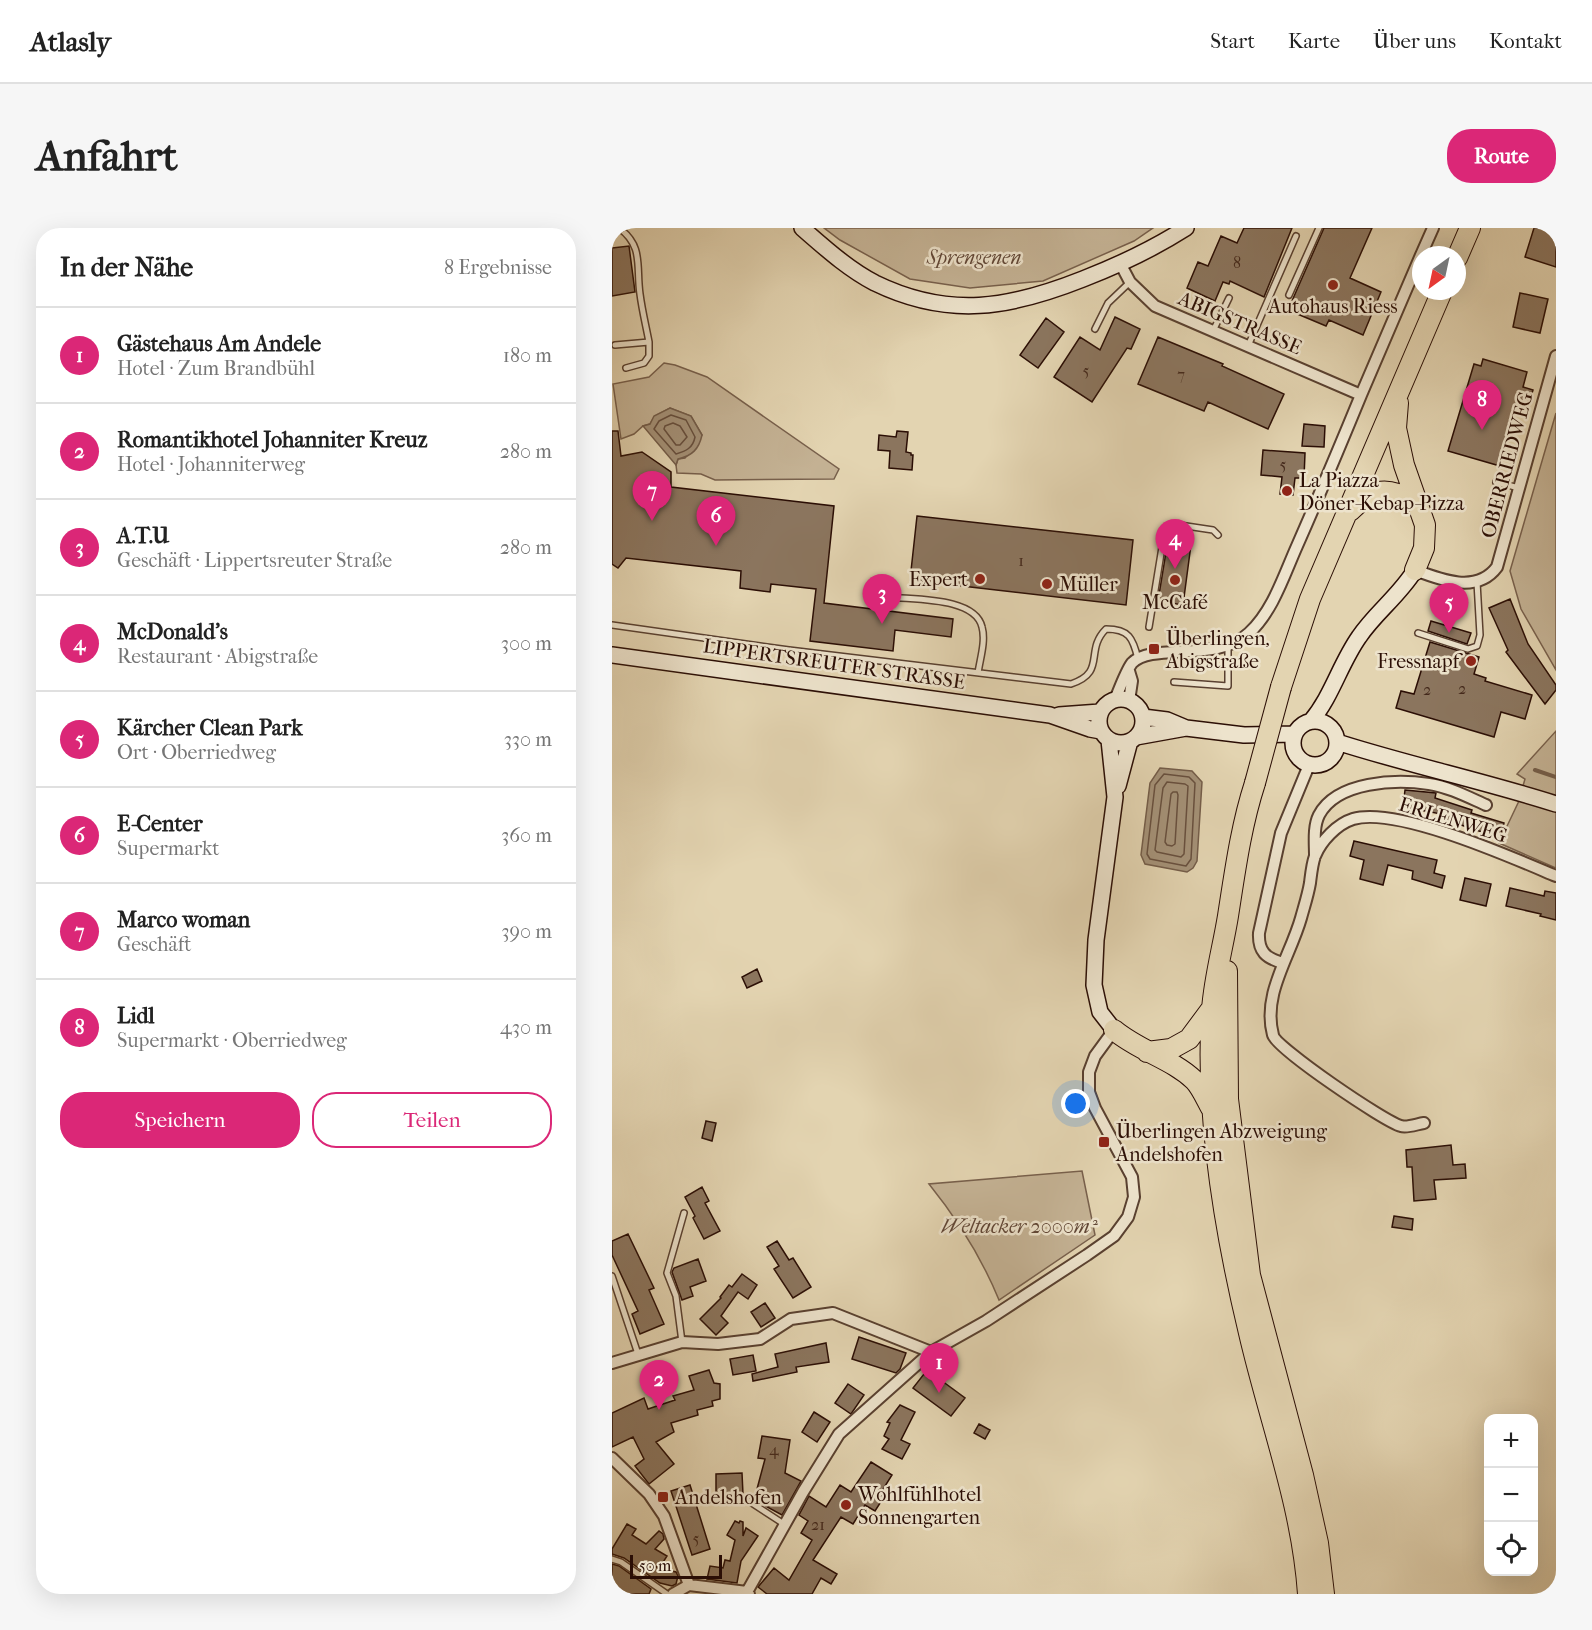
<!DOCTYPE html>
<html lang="de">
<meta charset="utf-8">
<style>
:root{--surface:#fff;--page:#f6f6f6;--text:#222;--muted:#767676;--line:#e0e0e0;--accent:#db2777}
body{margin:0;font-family:"IM FELL French Canon",serif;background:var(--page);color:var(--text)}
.controls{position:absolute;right:18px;bottom:18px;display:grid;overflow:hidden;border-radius:12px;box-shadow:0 6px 24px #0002}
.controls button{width:54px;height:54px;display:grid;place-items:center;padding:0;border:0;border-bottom:2px solid var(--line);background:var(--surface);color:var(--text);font:30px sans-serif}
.compass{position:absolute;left:800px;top:18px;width:54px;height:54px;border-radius:50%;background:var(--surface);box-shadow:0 6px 24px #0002;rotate:213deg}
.scale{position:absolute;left:18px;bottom:15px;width:92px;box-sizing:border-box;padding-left:6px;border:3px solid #2b0e05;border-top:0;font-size:16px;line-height:21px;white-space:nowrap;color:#2b0e05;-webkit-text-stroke:4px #ede3cc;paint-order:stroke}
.you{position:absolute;left:464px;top:876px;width:21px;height:21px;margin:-15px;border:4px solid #fff;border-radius:50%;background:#1a73e8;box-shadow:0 0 0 9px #1a73e833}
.badge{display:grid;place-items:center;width:39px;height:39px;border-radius:50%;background:var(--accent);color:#fff;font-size:20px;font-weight:700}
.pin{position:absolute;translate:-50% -50px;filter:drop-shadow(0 2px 3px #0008)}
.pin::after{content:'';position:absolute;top:32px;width:21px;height:18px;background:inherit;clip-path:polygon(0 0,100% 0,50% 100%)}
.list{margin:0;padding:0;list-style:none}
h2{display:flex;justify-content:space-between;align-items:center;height:78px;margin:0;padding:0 24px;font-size:26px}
h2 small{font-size:20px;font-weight:400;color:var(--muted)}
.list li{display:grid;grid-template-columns:39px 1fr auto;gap:18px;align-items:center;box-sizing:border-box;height:96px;padding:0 24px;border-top:2px solid var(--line)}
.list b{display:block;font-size:22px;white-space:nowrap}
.list p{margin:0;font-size:20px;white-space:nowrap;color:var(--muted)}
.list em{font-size:20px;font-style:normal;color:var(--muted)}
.actions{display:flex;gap:12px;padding:18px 24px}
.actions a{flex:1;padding:14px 0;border:2px solid var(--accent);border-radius:24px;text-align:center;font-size:21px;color:var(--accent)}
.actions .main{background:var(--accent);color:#fff}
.icon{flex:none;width:33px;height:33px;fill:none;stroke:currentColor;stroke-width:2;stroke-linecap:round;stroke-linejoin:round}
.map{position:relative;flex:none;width:944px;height:1366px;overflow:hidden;border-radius:24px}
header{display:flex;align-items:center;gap:36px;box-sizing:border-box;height:84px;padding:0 30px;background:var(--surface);border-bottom:2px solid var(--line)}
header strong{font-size:28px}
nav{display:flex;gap:33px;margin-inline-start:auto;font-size:21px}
.intro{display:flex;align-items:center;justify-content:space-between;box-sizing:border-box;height:144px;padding:0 36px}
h1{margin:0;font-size:42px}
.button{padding:15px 27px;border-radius:24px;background:var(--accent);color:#fff;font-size:21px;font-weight:700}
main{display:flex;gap:36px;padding:0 36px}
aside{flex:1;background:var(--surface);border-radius:24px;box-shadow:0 6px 24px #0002}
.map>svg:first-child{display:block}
.green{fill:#c4b294;stroke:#78604c;stroke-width:1.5}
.water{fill:#a49177;stroke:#745d49;stroke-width:1.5}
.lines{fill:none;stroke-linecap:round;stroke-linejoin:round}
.shore{stroke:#68503e;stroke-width:1.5}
.stream{stroke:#745d49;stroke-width:4}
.building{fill:#8b755e;stroke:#2b0e05;stroke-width:1.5}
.lane-casing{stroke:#594030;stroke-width:8}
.street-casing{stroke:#594030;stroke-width:14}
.secondary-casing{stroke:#2b0e05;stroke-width:18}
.highway-casing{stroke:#2b0e05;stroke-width:22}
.lane{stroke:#ede3cc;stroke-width:5}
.street{stroke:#ede3cc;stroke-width:10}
.secondary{stroke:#ede3cc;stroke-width:15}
.highway{stroke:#e3d4b1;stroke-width:20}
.highway-bridge-casing{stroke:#2b0e05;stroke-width:22;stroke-linecap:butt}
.highway-bridge{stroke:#e3d4b1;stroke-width:20}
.poi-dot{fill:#8f2418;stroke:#ede3cc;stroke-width:2}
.labels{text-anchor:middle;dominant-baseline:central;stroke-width:5;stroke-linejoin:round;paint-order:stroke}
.number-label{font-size:16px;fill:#43281b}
.park-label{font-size:20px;font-style:italic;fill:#614737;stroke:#ede3cc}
.poi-label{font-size:20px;fill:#2b0e05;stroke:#ede3cc;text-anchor:start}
.street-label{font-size:20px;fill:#2b0e05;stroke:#ede3cc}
</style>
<header>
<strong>Atlasly</strong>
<nav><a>Start</a><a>Karte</a><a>Über uns</a><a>Kontakt</a></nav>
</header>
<div class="intro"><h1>Anfahrt</h1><a class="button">Route</a></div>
<main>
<aside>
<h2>In der Nähe<small>8 Ergebnisse</small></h2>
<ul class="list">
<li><span class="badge">1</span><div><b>Gästehaus Am Andele</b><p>Hotel · Zum Brandbühl</p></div><em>180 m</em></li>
<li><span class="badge">2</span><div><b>Romantikhotel Johanniter Kreuz</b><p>Hotel · Johanniterweg</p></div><em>280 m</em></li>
<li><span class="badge">3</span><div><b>A.T.U</b><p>Geschäft · Lippertsreuter Straße</p></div><em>280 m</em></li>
<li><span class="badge">4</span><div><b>McDonald's</b><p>Restaurant · Abigstraße</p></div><em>300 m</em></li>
<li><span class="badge">5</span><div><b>Kärcher Clean Park</b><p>Ort · Oberriedweg</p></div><em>330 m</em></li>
<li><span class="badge">6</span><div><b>E-Center</b><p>Supermarkt</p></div><em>360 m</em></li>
<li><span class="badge">7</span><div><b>Marco woman</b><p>Geschäft</p></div><em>390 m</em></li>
<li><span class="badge">8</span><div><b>Lidl</b><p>Supermarkt · Oberriedweg</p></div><em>430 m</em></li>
</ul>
<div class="actions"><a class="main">Speichern</a><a>Teilen</a></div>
</aside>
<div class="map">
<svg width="944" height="1366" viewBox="0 0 944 1366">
<rect width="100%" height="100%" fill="#e3d4b1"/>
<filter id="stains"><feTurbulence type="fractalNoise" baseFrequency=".00333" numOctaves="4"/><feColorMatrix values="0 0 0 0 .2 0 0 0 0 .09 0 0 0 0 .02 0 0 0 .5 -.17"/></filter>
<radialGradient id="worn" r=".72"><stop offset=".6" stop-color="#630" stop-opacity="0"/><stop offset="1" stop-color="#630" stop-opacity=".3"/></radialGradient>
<path class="green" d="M212,0H541L522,13L431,53L358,60L298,51L228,12Z
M52,135L63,137L95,149L227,241L222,251L103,252L89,246L65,245L64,237L66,231L73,230L90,207L79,188L58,180L43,188L38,196L31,198L22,206L9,211L1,156L37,149Z
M944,185V442L909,381L898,343Z
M944,503V640L887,615L906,575L913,551L905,546Z
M470,943L483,1007L387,1072C369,1028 346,992 317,956Z"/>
<path class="water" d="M58,180L79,188L90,207C87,221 80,228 66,231L64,237L31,198L38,196L42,188Z
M548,540L580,543L590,554L585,633L581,640L575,644L533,636L529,627L538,555Z"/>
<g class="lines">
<path class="shore" d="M59,187L74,192L83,209C81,220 74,223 64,226L42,201L47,193Z
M61,195L68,198L75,209L68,217H64L52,201L53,198Z
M552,546L577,549L583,555L579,631L574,638L538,631L535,626L543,557Z
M555,554L573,556L576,558L572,626L569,629L545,624L543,622L551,560Z
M561,564H565L566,567L563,616L560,618L555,617L553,614L559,566Z"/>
<path class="stream" d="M923,542L944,549"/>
</g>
<path class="building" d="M632,0H680L652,69L618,53L617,56L611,54L603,73L575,60L586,34L596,38L609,8L625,15Z
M712,0H760L738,50L769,64L751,107L717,92L714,98L676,82Z
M922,0H944V39L913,29Z
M17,18L23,64L0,68V20Z
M908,65L936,71L928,105L901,99Z
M503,89L528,101L519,121L515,120L480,174L442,149L468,109L488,122Z
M434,90L452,104L426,140L408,127Z
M546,109L611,136L610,138L672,166L656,201L596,174L592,183L526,156Z
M871,131L915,144L911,159L921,162L915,181L905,178L888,238L836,223L862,136L869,138Z
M692,196L713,198L712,219L690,218Z
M0,203H6L9,228L30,224L59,244V259L222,278L212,375L341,391L339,409L283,402L281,423L198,413L204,361L159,356L158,364L128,360L129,343L14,330L6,340L0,336Z
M285,203L296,204L294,224L299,225V227H301L300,242L277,240L278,223L266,222L267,207L284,209Z
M651,222L693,225L692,250H683L681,267L668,266L670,249L649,247Z
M305,288L521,312L514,377L298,352Z
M567,302L577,303L576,308L580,309L571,377L546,373L557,306L566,307Z
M898,371L916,416L944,457V462L933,476L894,424L896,422L877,380Z
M819,393L859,405L855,416L816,403Z
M818,414L867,429L862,446L874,450L873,453L920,467L913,491L889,484L882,509L784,480L789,463L802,466Z
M793,562L824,565L823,570L860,582L859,585L892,595L888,610L834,592L835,587L791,579Z
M742,613L825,632L822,645L833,648L830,660L800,651L801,643L776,637L771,657L748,651L752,632L738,628Z
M853,650L879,656L874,678L848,672Z
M898,660L932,668L933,663L944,665V692L928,688L929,686L894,678Z
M145,741L150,753L135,760L130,749Z
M94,893L104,895L100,913L90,910Z
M839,917L841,937L853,936L854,950L822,952L824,971L802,973L800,939H795L794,922Z
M90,959L97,973L93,975L108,1003L92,1011L81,990L83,988L73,969Z
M782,988L801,991L800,1002L780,999Z
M16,1006L42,1060L37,1062L52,1096L28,1106L20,1086L26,1083L0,1027V1013Z
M165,1013L177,1032L181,1030L199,1059L181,1070L162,1041L167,1038L155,1019Z
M86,1031L94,1053L78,1059L81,1068L70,1072L60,1044L62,1040Z
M130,1046L145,1057L136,1071L126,1064L109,1088L116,1095L104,1107L88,1091L109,1070L108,1069L117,1057L120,1059Z
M153,1075L163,1090L149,1099L139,1084Z
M247,1109L294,1125L288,1141L284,1145L240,1131Z
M214,1115L217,1134L184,1139L185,1144L141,1153L140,1146L166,1139L163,1126Z
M141,1127L144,1143L121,1147L118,1131Z
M97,1142L102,1155L108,1156V1171L100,1173L101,1178L85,1182L86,1187L59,1195L62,1204L44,1214L62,1236L37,1256L23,1238L32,1231L21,1209L0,1219V1185L32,1170L36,1181L63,1172L61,1168L82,1162L77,1148Z
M312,1146L327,1157L330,1153L353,1170L339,1188L301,1160Z
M236,1156L252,1167L239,1186L223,1175Z
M288,1177L303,1184L289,1212L298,1216L290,1231L270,1221L277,1211L272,1208L278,1195L275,1194Z
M202,1184L218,1194L205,1214L190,1204Z
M367,1196L378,1202L373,1211L362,1205Z
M150,1208L178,1212L173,1245L189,1253L170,1287L148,1275L154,1263L145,1261L153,1231L146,1230Z
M259,1234L280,1247L268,1266L272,1269L263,1283L253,1277L241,1296L229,1289L201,1332L225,1346L219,1356L209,1350L200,1366H155L146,1359L162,1340L177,1352L200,1312L189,1305L196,1293L187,1287L197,1268L214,1279L228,1257L239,1264Z
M130,1245L131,1266H104V1246Z
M78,1257L98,1321L80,1327L59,1263Z
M123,1293L127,1295L128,1293L131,1294V1308L134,1300L146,1308L129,1333L125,1355L95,1351L98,1338L111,1340L113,1332L118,1333L123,1312L115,1307Z
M15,1296L24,1301L20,1307L34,1316L47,1303L51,1306L52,1311L43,1321L55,1328L50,1336L43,1339L64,1344L66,1348L64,1356L60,1358L48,1355L12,1330L0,1326V1321Z
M0,1336L7,1338L39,1361L37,1366H0Z"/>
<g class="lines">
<defs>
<path id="lane" d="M677,67L707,0
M483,101L496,75L518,54
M601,103L617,70
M3,117L37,114C34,98 30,82 28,66C24,39 32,18 7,0
M636,118L684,8
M14,140L32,135L37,128V114
M884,254L907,260
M278,369C302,372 363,369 370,399C374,413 368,431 366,445
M0,397L177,422L459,456C495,444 472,423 494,401C517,401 521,410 526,431
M537,399L553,301L561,296L601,302L606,307
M806,405L856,421L865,418L868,407L865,354
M562,454L616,458V418
M0,1048L26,1126
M70,1114L64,1068L55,1045L72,985
M135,1272L172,1296
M0,1331L9,1334L55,1366"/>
<path id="street" d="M809,27L821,0
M749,167L809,27
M803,342C829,352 865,366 885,339L944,128
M517,443L520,453L517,473
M503,472C507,462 514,443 520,435C540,414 605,435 637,405C661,383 672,347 685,318C707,268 728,218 749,167L543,78L518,54L509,37
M703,628C703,615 701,599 707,587C725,553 784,551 817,556C837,559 856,569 874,577
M671,735C654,730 646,724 647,705L669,605L697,537
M812,895C805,896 795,900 789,898C773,894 664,820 661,807C650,766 678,729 689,690C692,679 696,667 698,655C699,647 700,636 703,628C709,613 725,596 741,591C785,578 901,630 944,648
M0,1135L70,1114L106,1116L148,1111L179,1091L221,1085L319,1124
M0,1230L37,1266L52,1288L77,1357L135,1364
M61,1366L77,1357
M137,1366L135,1364L191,1264L227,1206L319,1124L374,1093L475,1027L502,1008L516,989L522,969L520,949L483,880L477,864V844L483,828L502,802"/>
<path id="secondary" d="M190,0C213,20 236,41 263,55C337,91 398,80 471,51C507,37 541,21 574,0
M0,427L438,487L478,501L489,503
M487 493a22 22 0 1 1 44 0a22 22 0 1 1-44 0Z
M447,487L488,484
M531,489L555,492L574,500L632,507L683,506
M681 515a22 22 0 1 1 44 0a22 22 0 1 1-44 0Z
M699,493C720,468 728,436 747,409C763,385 787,368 803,342
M524,509L574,500
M497,512L503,569L484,712L482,757L488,784L502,802
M725,514C797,537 872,553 944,576
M506,558L518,513"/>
<path id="highway" d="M845,30L858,0
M786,175L784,200L792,237L813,297L812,320L803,342
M738,283C763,259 774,258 805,275
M669,459L698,371L830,63
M643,555C629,598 623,643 616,688C611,719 602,751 600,782C593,885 613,1005 637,1105C657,1192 690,1277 696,1366
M615,743L616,871L638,1047L691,1247L706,1315L712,1366
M502,802C527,823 560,831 582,852C589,859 594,871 599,880
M535,824L559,821L577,811L600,780"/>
</defs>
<use href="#lane" class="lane-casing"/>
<use href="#street" class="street-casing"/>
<use href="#secondary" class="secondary-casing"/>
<use href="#highway" class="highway-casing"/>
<use href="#lane" class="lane"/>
<use href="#street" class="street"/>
<use href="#secondary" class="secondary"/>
<use href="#highway" class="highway"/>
<defs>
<path id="highway-bridge" d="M643,555L669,459"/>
</defs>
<use href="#highway-bridge" class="highway-bridge-casing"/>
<use href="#highway-bridge" class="highway-bridge"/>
</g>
<g class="poi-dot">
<circle cx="721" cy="57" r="6"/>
<circle cx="675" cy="263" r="6"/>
<circle cx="368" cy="351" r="6"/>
<circle cx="563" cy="352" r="6"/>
<circle cx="435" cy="356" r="6"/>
<rect x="536" y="415" width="12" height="12" rx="3"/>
<circle cx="859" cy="433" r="6"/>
<rect x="486" y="908" width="12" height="12" rx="3"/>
<rect x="45" y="1263" width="12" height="12" rx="3"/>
<circle cx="234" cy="1277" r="6"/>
</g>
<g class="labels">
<g class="number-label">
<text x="625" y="34">8</text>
<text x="474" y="142">5</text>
<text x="569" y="146">7</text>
<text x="671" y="236">5</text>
<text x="409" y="332">1</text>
<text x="850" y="460">2</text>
<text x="815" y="461">2</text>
<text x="162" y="1221">4</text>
<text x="206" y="1296">21</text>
<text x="84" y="1310">5</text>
</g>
<g class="park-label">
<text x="362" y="29">Sprengenen</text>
<text x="407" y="998">Weltacker 2000m²</text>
</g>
<g class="poi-label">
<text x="721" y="78" text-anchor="middle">Autohaus Riess</text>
<text x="687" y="252">La Piazza<tspan x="687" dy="23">Döner-Kebap-Pizza</tspan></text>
<text x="356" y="351" text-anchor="end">Expert</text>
<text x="447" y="356">Müller</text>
<text x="563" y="374" text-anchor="middle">McCafé</text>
<text x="554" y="410">Überlingen,<tspan x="554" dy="23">Abigstraße</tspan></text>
<text x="847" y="433" text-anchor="end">Fressnapf</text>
<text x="504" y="903">Überlingen Abzweigung<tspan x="504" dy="23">Andelshofen</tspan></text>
<text x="246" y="1266">Wohlfühlhotel<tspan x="246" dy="23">Sonnengarten</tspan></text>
<text x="63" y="1269">Andelshofen</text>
</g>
<g class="street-label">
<text transform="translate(628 95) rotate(23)">ABIGSTRASSE</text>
<text transform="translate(895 237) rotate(-75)">OBERRIEDWEG</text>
<text transform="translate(222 436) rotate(8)">LIPPERTSREUTER STRASSE</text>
<text transform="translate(841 592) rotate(17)">ERLENWEG</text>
</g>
</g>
<rect width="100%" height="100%" filter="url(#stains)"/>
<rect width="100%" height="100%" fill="url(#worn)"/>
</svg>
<div class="controls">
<button>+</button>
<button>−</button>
<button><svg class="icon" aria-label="locate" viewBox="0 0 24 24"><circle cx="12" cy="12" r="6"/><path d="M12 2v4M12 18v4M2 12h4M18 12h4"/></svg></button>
</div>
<svg class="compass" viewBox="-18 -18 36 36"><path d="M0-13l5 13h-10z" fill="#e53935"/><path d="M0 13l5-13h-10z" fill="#767676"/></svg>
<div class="scale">50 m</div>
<div class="you"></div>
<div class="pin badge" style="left:327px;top:1165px">1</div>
<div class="pin badge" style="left:47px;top:1182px">2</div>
<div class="pin badge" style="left:270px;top:396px">3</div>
<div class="pin badge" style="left:563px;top:341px">4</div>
<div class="pin badge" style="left:837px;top:405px">5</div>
<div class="pin badge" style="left:104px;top:318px">6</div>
<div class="pin badge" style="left:40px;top:293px">7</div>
<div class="pin badge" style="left:870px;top:202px">8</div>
</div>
</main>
